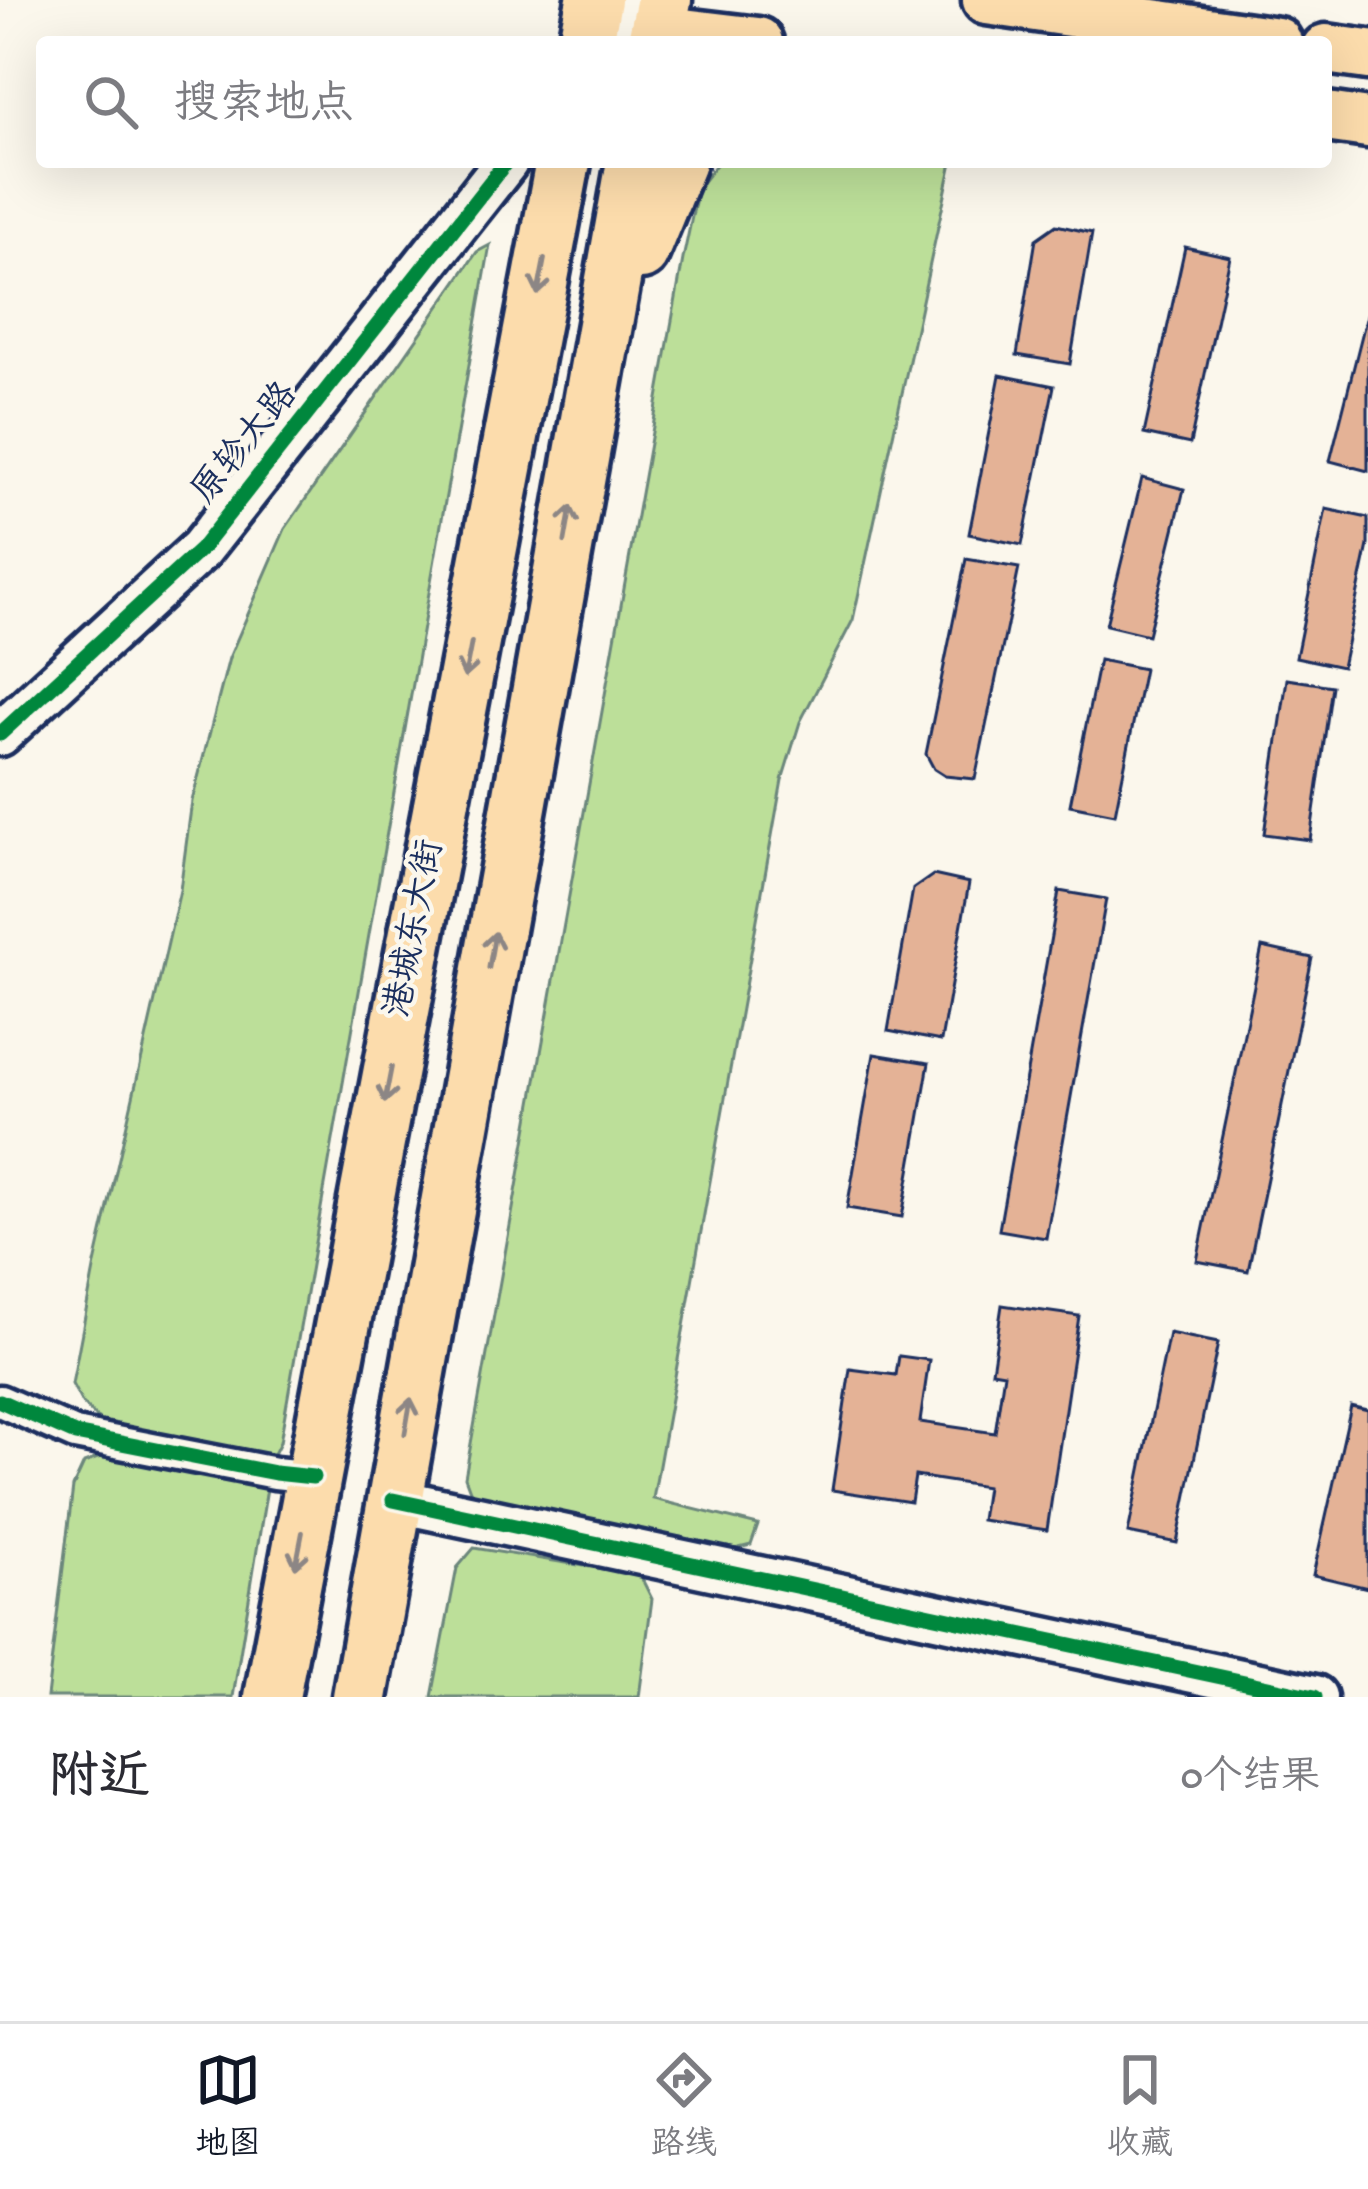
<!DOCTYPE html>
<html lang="zh">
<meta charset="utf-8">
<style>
:root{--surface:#fff;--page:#f2f2f3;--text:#2b2b33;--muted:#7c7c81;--line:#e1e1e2;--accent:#111827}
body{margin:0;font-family:"Gochi Hand","LXGW WenKai TC",sans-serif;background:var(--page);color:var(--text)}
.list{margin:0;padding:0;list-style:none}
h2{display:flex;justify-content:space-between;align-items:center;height:156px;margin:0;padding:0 48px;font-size:51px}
h2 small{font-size:39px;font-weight:400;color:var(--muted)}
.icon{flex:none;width:66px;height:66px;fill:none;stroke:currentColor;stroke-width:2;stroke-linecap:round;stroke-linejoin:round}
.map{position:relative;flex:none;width:1368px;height:1697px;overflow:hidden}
.search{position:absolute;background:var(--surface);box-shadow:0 12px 48px #0002;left:36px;right:36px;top:36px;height:132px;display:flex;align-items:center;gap:30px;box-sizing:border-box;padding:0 42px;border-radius:12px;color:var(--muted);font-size:45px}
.sheet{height:324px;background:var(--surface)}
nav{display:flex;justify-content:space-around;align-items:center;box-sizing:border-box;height:168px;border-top:3px solid var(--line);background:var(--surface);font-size:33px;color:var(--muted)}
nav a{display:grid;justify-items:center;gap:6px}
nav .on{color:var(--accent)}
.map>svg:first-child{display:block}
.green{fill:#bcdf99;stroke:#6c877c;stroke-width:3}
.building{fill:#e4b296;stroke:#1b2f5e;stroke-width:3}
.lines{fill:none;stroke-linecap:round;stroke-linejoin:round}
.street-casing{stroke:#1b2f5e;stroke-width:39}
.secondary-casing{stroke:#1b2f5e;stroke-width:51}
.primary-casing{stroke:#1b2f5e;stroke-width:57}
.highway-casing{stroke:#1b2f5e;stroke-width:63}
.street{stroke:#fbf7ec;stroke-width:30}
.secondary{stroke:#fbf7ec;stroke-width:42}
.primary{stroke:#fcdcac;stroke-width:48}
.highway{stroke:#fcdcac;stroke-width:54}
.cycleway-casing{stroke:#fbf7ec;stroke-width:22}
.cycleway{stroke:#00873e;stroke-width:15}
.oneway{stroke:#8c8685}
.labels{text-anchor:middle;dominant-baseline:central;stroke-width:9;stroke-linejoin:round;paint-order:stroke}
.street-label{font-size:36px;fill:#1b2f5e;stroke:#fbf7ec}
</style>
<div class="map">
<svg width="1368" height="1697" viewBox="0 0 1368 1697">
<rect width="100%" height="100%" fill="#fbf7ec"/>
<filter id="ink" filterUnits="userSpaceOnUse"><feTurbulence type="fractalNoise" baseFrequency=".00833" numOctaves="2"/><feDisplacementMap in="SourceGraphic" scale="24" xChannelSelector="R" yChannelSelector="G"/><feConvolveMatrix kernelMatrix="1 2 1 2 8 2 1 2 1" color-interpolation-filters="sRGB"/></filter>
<g filter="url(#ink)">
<path class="green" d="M718,162H952L853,620L800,722L782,780L653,1499L758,1525L751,1545L719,1553L472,1496L465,1477L683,259L698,188Z
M490,245L280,1442L271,1460L105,1426L82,1403L72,1384L95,1264L180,890L192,801L229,658L285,529L477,252Z
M106,1455L268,1482L233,1697H47L73,1487L84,1463Z
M474,1548L640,1575L652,1599L639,1697H432L457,1568Z"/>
<path class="building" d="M1056,225L1092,233L1070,364L1017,355L1036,239Z
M1185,247L1230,257L1190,444L1144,434Z
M1368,311V471L1330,461Z
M1000,375L1054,386L1022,545L969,534Z
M1142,478L1184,489L1148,635L1106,625Z
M1326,509L1368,518V545L1342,667L1296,657Z
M966,559L1019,568L975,779L945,776L934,769L926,754Z
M1099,660L1144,669L1115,814L1070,805Z
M1287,679L1332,686L1310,840L1264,834Z
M933,875L969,883L941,1041L888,1031L913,889Z
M1059,891L1106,899L1046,1238L999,1230Z
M1262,947L1312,958L1248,1271L1197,1261Z
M874,1054L929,1063L902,1217L847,1208Z
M1002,1305L1079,1316L1047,1530L981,1520L986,1487L915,1476L911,1502L832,1490L850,1369L896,1375L899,1356L929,1360L920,1422L995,1433L1004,1373L992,1371Z
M1169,1333L1218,1343L1177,1543L1128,1533Z
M1351,1406L1368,1410V1588L1313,1575Z"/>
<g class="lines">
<defs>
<path id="street" d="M0,1401L75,1434L275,1473L313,1477"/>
<path id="secondary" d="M600,42L635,0
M0,734L201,549L506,162
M393,1500L1315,1697"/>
<path id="primary" d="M987,0L1277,42
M658,30L758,42
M1326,49L1368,55
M1326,117L1368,123"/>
<path id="highway" d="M586,42L594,0
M655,42L664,0
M641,252L678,162
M272,1697L563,162
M360,1697L634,162"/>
</defs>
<use href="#street" class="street-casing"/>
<use href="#secondary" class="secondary-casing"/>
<use href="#primary" class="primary-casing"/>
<use href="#highway" class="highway-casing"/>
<use href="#street" class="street"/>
<use href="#secondary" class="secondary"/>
<use href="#primary" class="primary"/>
<use href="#highway" class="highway"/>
<defs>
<path id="cycleway" d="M0,734L201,549L506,162
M0,1401L75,1434L275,1473L313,1477
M393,1500L1315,1697"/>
</defs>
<use href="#cycleway" class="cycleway-casing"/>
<use href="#cycleway" class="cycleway"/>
</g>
<defs><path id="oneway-shaft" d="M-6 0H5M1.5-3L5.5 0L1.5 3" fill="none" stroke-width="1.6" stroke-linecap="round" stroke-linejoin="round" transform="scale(3)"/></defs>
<g class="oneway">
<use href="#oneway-shaft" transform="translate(541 277) rotate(101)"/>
<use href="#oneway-shaft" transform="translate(568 524) rotate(-80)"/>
<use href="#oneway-shaft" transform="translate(468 660) rotate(101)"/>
<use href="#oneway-shaft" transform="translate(492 950) rotate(-80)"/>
<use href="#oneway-shaft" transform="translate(388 1085) rotate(101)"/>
<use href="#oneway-shaft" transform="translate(408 1416) rotate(-80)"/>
<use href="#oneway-shaft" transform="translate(299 1550) rotate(101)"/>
</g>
</g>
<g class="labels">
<g class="street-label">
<text transform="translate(247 445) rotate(-51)">原轸大路</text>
<text transform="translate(417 929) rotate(-79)">港城东大街</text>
</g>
</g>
</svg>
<div class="search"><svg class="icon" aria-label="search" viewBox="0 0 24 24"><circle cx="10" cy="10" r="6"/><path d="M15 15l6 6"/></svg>搜索地点</div>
</div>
<section class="sheet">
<h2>附近<small>0个结果</small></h2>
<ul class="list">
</ul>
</section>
<nav>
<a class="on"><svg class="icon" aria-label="map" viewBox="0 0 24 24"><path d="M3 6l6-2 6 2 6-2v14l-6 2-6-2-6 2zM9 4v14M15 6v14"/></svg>地图</a>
<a><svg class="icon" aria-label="directions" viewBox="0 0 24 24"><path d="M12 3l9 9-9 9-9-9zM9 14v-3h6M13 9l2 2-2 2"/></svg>路线</a>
<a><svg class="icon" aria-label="saved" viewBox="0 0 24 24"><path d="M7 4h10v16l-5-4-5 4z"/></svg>收藏</a>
</nav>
